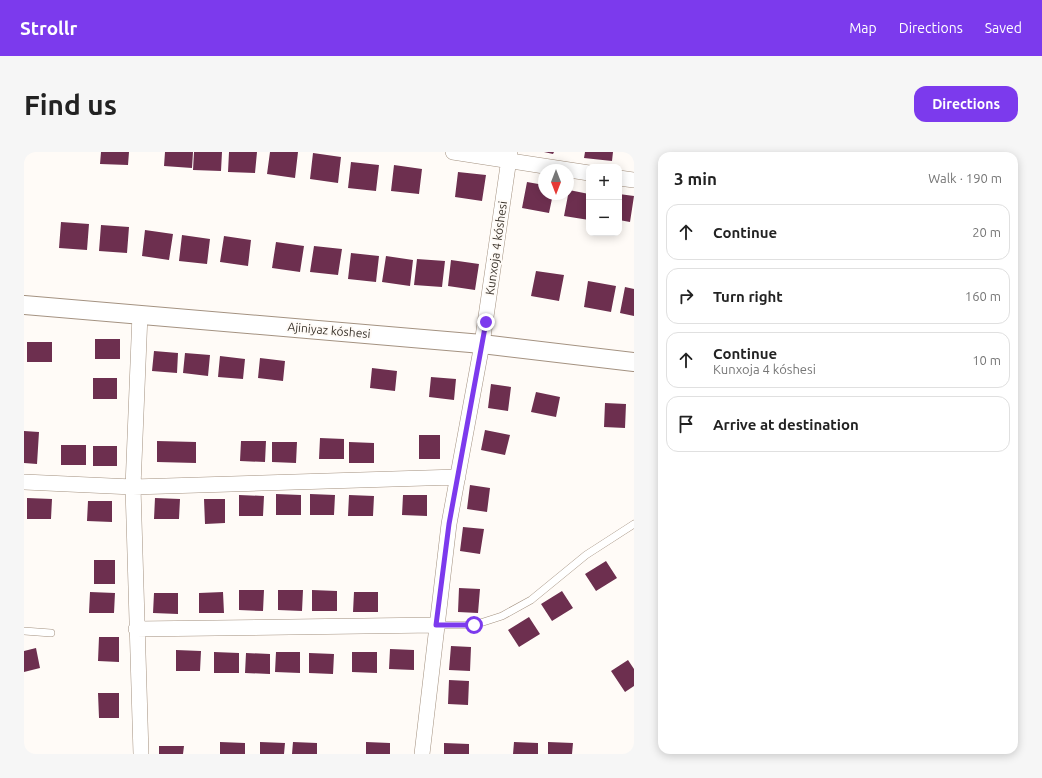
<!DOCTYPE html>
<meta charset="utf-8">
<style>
:root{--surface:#fff;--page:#f6f6f6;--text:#222;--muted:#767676;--line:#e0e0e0;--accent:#7c3aed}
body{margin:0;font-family:Ubuntu,sans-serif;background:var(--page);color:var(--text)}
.controls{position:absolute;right:12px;top:12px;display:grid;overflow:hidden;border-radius:8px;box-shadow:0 2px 10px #0003}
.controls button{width:36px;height:36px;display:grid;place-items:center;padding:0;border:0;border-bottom:1px solid var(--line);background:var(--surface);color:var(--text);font:20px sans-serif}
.compass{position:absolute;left:514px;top:12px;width:36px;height:36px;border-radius:50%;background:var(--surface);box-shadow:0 2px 10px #0003;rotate:180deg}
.stop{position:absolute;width:12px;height:12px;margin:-9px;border:3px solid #7c3aed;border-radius:50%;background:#fff}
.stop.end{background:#7c3aed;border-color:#fff;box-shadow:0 1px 4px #0008}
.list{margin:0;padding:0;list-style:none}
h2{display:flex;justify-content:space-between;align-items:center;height:52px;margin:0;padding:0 16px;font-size:17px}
h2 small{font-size:13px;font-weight:400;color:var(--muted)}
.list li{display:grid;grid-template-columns:26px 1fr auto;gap:12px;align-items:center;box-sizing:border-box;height:56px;margin:0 8px 8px;padding:0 8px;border:1px solid var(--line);border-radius:12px}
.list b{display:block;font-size:15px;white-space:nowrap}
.list p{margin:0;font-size:13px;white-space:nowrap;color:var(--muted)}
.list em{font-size:13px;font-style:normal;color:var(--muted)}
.icon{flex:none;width:22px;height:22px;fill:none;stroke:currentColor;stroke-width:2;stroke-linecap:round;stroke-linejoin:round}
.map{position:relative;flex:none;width:610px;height:602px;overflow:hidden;border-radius:12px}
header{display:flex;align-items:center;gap:24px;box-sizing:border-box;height:56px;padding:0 20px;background:var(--accent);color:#fff}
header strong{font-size:19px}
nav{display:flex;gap:22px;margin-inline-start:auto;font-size:14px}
.intro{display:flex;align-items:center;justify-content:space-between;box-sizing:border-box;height:96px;padding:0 24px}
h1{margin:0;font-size:28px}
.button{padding:10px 18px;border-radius:12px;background:var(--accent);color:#fff;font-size:14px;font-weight:700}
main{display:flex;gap:24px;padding:0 24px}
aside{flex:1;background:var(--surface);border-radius:12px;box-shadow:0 2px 10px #0003}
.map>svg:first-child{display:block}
.building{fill:#6d2f4f}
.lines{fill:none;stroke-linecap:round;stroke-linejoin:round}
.service-casing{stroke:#a49281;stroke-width:8}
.minor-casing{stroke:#a49281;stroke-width:16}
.tertiary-casing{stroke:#a49281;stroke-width:20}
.service{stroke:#fff;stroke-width:7}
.minor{stroke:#fff;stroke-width:15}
.tertiary{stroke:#fff;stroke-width:18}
.route{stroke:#7c3aed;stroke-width:5}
.labels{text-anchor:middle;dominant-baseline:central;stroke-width:4;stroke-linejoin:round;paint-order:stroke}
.street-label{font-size:12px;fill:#3b342c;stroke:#fffbf7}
</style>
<header>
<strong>Strollr</strong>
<nav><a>Map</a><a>Directions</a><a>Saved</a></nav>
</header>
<div class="intro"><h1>Find us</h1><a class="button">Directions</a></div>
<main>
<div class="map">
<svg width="610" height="602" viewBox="0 0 610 602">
<rect width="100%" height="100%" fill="#fffbf7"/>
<path class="building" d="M77,0H105L104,13L76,12Z
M141,0H169L168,16L140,14Z
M170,0H198L197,19L169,18Z
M205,0H233L231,21L204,20Z
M246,0H274L271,26L243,22Z
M520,0H530L529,2Z
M561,0H589L588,9L560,6Z
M289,1L317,5L314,31L286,27Z
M327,10L355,13L352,39L324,36Z
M370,13L398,17L395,42L367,39Z
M434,20L462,23L458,49L431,45Z
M503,30L520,33V42H529L525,61L498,56Z
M545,38L565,42V68L540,64Z
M595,42L610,44L606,70L595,68Z
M37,70L65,72L63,98L35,96Z
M77,73L105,75L103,101L75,99Z
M121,78L149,82L145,108L118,104Z
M158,83L186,87L183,112L155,109Z
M200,84L227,88L224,114L196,110Z
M252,90L280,94L276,120L248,116Z
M290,94L318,97L314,123L286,120Z
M327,101L355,104L352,130L324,127Z
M362,104L389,108L386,134L358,130Z
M393,107L421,109L418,135L390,133Z
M427,108L455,112L451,138L424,134Z
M512,119L540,123L535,149L507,144Z
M564,129L592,134L587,160L560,155Z
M601,135L610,137V164L596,161Z
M71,187H96V207H71Z
M3,190H28V210H3Z
M130,199L154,201L153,221L128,219Z
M161,201L186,203L184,224L159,221Z
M196,204L221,207L219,227L194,225Z
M236,206L261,209L259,229L234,226Z
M348,216L373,219L371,239L346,236Z
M407,225L432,227L430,248L405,245Z
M69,226H93V247H69Z
M467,232L487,235L484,259L464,256Z
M512,240L536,245L532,265L507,260Z
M581,251L602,252L601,276L580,275Z
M461,278L486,283L481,303L457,298Z
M0,279L15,280L13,312L0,311Z
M395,283H416V307H395Z
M296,286L320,287V307H295Z
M133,289L172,290V311L133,310Z
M217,289H242L241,310L216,309Z
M248,290H273L272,311L248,310Z
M325,290L350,291V311H325Z
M37,293H62V313H37Z
M69,294H93V314H69Z
M446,333L466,336L463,360L443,357Z
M252,342L277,343V363H252Z
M286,342L311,343L310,363H286Z
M215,343L240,344L239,364H215Z
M325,343L350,344L349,364H324Z
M379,343H403V364L378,363Z
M3,346L28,347L27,367H3Z
M131,346L156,347L155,367H130Z
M180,347H201V371L181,372Z
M64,349H88V370L63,369Z
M439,375L460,377L456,402L436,399Z
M70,408H91V432H70Z
M582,409L593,426L572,439L561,422Z
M435,436L456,437L454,461L434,460Z
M215,438H240L239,459L215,458Z
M254,438H279L278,459L254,458Z
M288,438L313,439V459H288Z
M538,439L549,456L528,469L517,452Z
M66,440L91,441L90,461H65Z
M199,440L200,461H175V441Z
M330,440H354V460H329Z
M130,441H154V462L129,461Z
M505,465L516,482L495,495L484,478Z
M75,485H95V510L74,509Z
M427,494L447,495L446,519L425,518Z
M12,496L16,516L0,520V499Z
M366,497L390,498V518L365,517Z
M152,498L177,499L176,519H152Z
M190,500L215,501V521H190Z
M252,500H276V521L251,520Z
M328,500H353V521L328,520Z
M222,501L246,502V522L221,521Z
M285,501L310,502L309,522L285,521Z
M604,508L610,517V534L601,540L587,519Z
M425,528L445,529L444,553L424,552Z
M74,541H95V566H75Z
M196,590L221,591V602H196Z
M236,590L261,591L260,602H236Z
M269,590L293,591V602H268Z
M342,590L366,591V602H342Z
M490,590L514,591V602H489Z
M524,590L549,591L548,602H524Z
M420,591L445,592V602H420Z
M135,594H160L159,602H135Z"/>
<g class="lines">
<defs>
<path id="service" d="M412,473H450L478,464L507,448L562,403L610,372
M0,479L27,481"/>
<path id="minor" d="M429,0L565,21
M595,26L610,28
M116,162L109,335L117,602
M0,330L109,335L434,325
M112,477L412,473
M398,602L425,372L458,192L486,0"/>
<path id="tertiary" d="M0,153L458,192L610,210"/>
</defs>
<use href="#service" class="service-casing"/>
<use href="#minor" class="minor-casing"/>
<use href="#tertiary" class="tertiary-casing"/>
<use href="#service" class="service"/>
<use href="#minor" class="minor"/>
<use href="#tertiary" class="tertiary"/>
</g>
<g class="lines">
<path class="route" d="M450,473H412L425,372L462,170"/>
</g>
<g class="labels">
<g class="street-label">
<text transform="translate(472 96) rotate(-82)">Kunxoja 4 kóshesi</text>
<text transform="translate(305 178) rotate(5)">Ajiniyaz kóshesi</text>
</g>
</g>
</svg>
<div class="controls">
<button>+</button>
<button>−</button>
</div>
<svg class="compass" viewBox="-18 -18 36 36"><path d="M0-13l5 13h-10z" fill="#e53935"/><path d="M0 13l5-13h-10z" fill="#767676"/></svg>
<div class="stop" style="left:450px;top:473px"></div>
<div class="stop end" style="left:462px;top:170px"></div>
</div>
<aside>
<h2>3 min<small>Walk · 190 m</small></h2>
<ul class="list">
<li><svg class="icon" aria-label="ahead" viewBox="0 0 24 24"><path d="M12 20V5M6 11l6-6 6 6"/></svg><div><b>Continue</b></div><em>20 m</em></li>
<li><svg class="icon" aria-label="right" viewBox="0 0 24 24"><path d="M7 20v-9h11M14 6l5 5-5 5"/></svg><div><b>Turn right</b></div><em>160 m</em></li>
<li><svg class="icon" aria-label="ahead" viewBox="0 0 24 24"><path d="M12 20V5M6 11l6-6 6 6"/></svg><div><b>Continue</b><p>Kunxoja 4 kóshesi</p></div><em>10 m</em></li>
<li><svg class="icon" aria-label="arrive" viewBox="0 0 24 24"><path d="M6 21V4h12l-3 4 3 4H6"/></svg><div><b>Arrive at destination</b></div></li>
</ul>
</aside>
</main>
